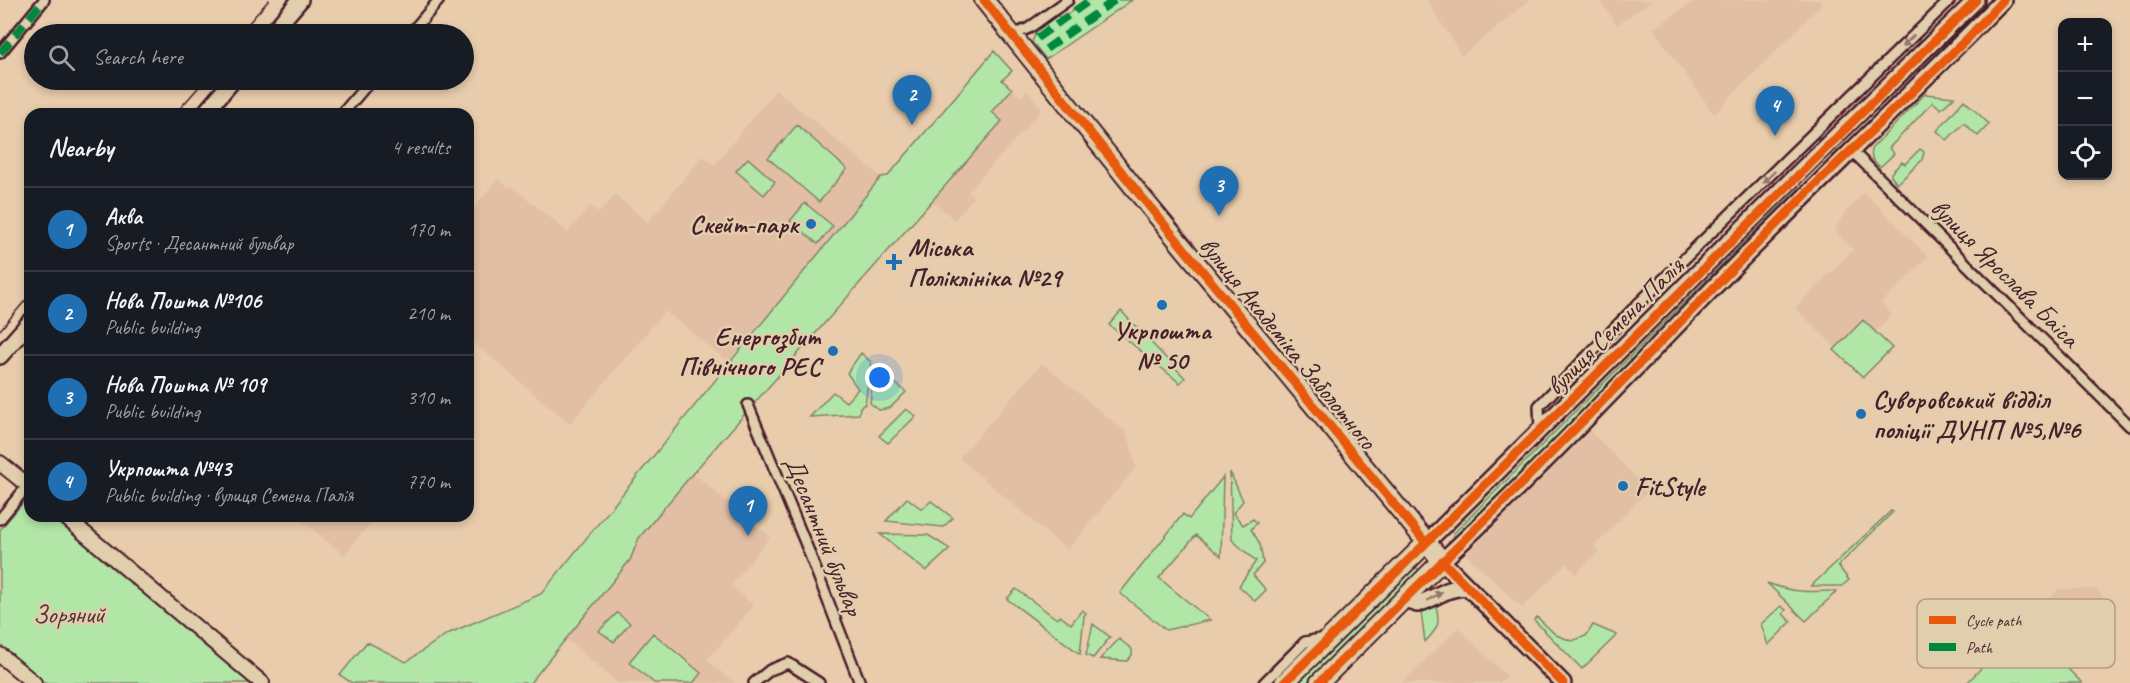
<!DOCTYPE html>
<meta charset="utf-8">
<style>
:root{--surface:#171b24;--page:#242831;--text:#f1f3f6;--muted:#9ea1a6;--line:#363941;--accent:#1f6fb2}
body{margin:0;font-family:Caveat,sans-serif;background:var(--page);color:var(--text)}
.controls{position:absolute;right:18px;top:18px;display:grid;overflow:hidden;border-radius:12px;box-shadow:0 3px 9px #0003}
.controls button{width:54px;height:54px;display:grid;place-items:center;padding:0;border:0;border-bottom:2px solid var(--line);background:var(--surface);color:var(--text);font:30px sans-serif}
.you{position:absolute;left:880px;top:378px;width:21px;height:21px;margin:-15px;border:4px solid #fff;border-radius:50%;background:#1a73e8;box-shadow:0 0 0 9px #1a73e833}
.badge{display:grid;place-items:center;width:39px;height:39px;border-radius:50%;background:var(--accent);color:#fff;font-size:20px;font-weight:700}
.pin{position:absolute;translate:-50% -50px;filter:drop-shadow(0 2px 3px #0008)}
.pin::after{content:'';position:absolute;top:32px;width:21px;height:18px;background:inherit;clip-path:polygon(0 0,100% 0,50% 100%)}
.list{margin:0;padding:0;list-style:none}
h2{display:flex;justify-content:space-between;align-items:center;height:78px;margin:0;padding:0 24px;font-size:26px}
h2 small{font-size:20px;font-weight:400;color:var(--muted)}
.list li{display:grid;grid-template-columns:39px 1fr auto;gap:18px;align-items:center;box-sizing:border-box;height:84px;padding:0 24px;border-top:2px solid var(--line)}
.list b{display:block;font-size:22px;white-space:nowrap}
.list p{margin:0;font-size:20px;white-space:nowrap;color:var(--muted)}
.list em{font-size:20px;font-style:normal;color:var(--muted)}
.icon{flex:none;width:33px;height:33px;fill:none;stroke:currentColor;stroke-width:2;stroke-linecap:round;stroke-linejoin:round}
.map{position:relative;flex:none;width:2130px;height:683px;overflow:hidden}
.search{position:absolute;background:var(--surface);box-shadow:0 3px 9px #0003;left:24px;top:24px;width:450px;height:66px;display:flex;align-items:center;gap:15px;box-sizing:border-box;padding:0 21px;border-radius:33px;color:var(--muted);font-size:22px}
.panel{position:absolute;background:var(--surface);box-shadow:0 3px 9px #0003;left:24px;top:108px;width:450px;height:414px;border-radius:18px}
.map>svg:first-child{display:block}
.built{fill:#e2bfa4}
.green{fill:#b2e6a7;stroke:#7e8269;stroke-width:1.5}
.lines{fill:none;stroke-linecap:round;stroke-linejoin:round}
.street-casing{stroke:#4a1f2b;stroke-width:14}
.secondary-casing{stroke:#4a1f2b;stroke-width:18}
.primary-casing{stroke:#4a1f2b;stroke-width:20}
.highway-casing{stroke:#4a1f2b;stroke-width:22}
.street{stroke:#e0ceac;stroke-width:9}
.secondary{stroke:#e0ceac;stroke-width:14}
.primary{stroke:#e0ceac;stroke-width:15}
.highway{stroke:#e0ceac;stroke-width:18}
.tram{stroke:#4a1f2b;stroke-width:1.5}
.quiet{stroke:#00873e;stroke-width:8;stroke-dasharray:15 8;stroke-linecap:butt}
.cycleway-casing{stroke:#e0ceac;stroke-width:13}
.cycleway{stroke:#e8590c;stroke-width:9}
.oneway{fill:#95766c}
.poi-dot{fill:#1f6fb2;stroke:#e0ceac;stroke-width:2}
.labels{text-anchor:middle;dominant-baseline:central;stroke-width:5;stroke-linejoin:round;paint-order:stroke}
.poi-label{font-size:26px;font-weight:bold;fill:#4a1f2b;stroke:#e0ceac;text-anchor:start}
.street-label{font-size:26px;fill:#4a1f2b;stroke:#e0ceac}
.park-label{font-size:26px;fill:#543337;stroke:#e0ceac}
.key{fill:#e0ceac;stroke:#b39a85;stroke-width:1.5}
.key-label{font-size:16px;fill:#4a1f2b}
</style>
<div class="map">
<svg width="2130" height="683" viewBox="0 0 2130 683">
<rect width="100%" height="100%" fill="#e8ccac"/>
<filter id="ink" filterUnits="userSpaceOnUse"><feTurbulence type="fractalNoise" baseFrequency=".0167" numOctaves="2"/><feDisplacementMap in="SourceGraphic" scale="12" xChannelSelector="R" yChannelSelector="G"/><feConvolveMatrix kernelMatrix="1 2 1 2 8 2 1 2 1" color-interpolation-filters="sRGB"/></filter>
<g filter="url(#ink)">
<path class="built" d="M1427,0H1530L1462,56Z
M1599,0H1652L1617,25Z
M1696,0H1819L1822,4L1714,114L1653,29Z
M1012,89L1021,97L1027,90L1042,110L968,192L974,197L955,220L932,201L1002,121L992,112Z
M776,90L881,177L728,362L665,311L570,424L468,338V215L498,179L509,188L511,186L568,232L590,206L599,213L615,195L648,222L703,156L714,165Z
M1864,192L1928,257L1881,303L1892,315L1875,332L1863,321L1836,348L1795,308L1853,250L1835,231L1843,215Z
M1042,363L1127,433L1136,467L1067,550L959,458Z
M1590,431L1649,490L1594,546L1599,551L1576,574L1566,564L1522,608L1466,554Z
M693,473L770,537L731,585L754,605L707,660L734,683H618L566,639L630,560L639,538Z
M296,516H376L344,555Z
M2059,589H2096L2110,604V610L2060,661L2023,624Z
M1458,628L1507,676L1499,683H1402Z"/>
<path class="green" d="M1087,0H1132L1046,59L1032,42L1036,32L1056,16L1064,17Z
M994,51L1012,71L1002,80L1012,89L992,112L1002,121L693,473L639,538L630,560L530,683H352L340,675L367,642L406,662L447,634L541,594L881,177L888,176Z
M1925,94L1954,97L1941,109L1933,102L1889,148L1894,154L1880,167L1872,159L1871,149Z
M1964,100L1989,124L1978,136L1964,123L1947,140L1937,131Z
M797,125L847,169L819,202L768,158Z
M1920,149L1924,152L1922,160L1897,184L1891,176V173L1902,162L1905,164Z
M748,158L775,182L764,195L736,171Z
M1799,187L1802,188L1803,191L1457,538L1454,537L1453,534Z
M805,203L833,226L818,244L790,221Z
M1121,311L1185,378L1180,383L1109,325Z
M1863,320L1892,348L1863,377L1834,350Z
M861,353L871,362L865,404L860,407L859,414L810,417L833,392L846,402L858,389L847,373Z
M875,366L906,392L890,408L879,410L870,403Z
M906,409L916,416L888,443L879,436Z
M1230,472L1243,501L1233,513L1243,525L1253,519L1257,523L1251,529L1260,544L1263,563L1253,575L1266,590L1255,601L1239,586L1256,561L1232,540Z
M1223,477L1221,556L1196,535L1159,578L1210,620L1166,630L1120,593L1183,514L1189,519Z
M30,494V516H58L254,683H43L0,647V530Z
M907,498L922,509L931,501L953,518L943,527L886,521Z
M1891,511L1893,512L1838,566L1849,580L1842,586H1811Z
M880,534L928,535L950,549L926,571Z
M1416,567L1420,572L1307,683H1298Z
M1767,583C1794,593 1809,592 1837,591L1806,621Z
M1016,589L1057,619L1060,616L1071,624L1082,610L1086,613L1084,616L1080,654L1007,599Z
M1436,604C1440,625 1439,627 1425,642L1421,612Z
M1781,606L1786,610L1783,614L1791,622L1768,645L1761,624Z
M617,613L630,623L614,642L599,631Z
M1537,617L1556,635L1572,641L1586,636L1593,625L1617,635L1582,669L1534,620Z
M1093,624L1110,637L1093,658L1086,655Z
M2023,624L2082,683H1967Z
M653,633L701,673L693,683H654L629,662Z
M1119,639L1132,649V655L1127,661L1100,659Z"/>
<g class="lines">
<defs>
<path id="street" d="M410,34L439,0
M1013,35L1029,28L1068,0
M0,53L44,0
M342,114L371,80
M1851,150L2130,426
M748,405L807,547L860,683
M1540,430L1539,406L1640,302L1950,0
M0,519L30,483
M754,683L770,670L788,663L819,683
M1264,683L1305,642L1325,638"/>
<path id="secondary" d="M0,463L30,487
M64,516L262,683
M0,655L34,683"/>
<path id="primary" d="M271,34L300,0
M204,114L233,80
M0,356L30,322
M1426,543L1797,174L1976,0
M1405,598L1417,604C1439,598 1442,588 1468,587
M1563,683L1442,561C1539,471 1630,373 1723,278C1816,184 1911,94 2003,0"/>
<path id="highway" d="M984,0L1140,195L1442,561L1319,683
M1284,683L1426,543"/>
</defs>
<use href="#street" class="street-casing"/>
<use href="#secondary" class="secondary-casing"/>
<use href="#primary" class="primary-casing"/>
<use href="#highway" class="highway-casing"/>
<use href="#street" class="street"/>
<use href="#secondary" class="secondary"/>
<use href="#primary" class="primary"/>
<use href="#highway" class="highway"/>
<path class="tram" d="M239,34L269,0
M175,114L205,80
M0,330L30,295"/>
<path class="quiet" d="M1037,38L1090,0
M1046,49L1115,0
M0,53L44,0"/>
<defs>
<path id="cycleway" d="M984,0L1140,195L1426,543
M1442,561L1563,683
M1284,683L1976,0
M1319,683L1500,505L1811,189L1968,38L2003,0"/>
</defs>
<use href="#cycleway" class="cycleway-casing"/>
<use href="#cycleway" class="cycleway"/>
</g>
<defs><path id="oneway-solid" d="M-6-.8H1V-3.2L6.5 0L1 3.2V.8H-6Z" transform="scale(1.5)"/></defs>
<g class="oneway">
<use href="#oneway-solid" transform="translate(1908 41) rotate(136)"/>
<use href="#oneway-solid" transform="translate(1769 177) rotate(136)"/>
<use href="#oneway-solid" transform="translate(1435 596) rotate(-31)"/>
</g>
</g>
<g class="poi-dot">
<circle cx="811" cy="224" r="6"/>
<path d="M891 253h6v6h6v6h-6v6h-6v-6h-6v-6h6z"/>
<circle cx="1162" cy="305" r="6"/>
<circle cx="833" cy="351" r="6"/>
<circle cx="1861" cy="414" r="6"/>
<circle cx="1623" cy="486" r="6"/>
</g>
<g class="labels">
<g class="poi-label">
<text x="799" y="224" text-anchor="end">Скейт-парк</text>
<text x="908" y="247">Міська<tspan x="908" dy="30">Поліклініка №29</tspan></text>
<text x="1162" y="330" text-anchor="middle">Укрпошта<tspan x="1162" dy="30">№ 50</tspan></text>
<text x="821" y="336" text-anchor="end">Енергозбит<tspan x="821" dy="30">Північного РЕС</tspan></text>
<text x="1873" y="399">Суворовський відділ<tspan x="1873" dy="30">поліції ДУНП №5,№6</tspan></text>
<text x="1635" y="486">FitStyle</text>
</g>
<g class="street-label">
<text transform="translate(2005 273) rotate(45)">вулиця Ярослава Баіса</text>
<text transform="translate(1615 326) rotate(-45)">вулиця Семена Палія</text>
<text transform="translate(1288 343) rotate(51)">вулиця Академіка Заболотного</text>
<text transform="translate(824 536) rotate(68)">Десантний бульвар</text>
</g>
<g class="park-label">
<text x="69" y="614">Зоряний</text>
</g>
</g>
<rect x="1917" y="599" width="198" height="69" rx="9" class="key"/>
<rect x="1929" y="616" width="27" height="8" fill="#e8590c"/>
<rect x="1929" y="643" width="27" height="8" fill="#00873e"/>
<g class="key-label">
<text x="1966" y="626">Cycle path</text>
<text x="1966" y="653">Path</text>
</g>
</svg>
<div class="controls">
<button>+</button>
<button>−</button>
<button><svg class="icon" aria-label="locate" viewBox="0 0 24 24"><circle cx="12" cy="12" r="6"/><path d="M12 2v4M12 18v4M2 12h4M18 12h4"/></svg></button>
</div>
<div class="you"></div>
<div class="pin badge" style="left:748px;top:536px">1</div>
<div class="pin badge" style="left:912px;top:125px">2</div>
<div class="pin badge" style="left:1219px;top:216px">3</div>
<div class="pin badge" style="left:1775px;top:136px">4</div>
<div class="search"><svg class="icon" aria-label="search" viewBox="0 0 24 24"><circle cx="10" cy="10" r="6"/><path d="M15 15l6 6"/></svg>Search here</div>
<section class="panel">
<h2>Nearby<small>4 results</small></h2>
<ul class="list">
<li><span class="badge">1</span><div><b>Аква</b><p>Sports · Десантний бульвар</p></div><em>170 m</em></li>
<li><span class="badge">2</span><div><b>Нова Пошта №106</b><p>Public building</p></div><em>210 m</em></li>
<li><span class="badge">3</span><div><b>Нова Пошта № 109</b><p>Public building</p></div><em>310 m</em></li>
<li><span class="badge">4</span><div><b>Укрпошта №43</b><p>Public building · вулиця Семена Палія</p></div><em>770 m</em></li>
</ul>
</section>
</div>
